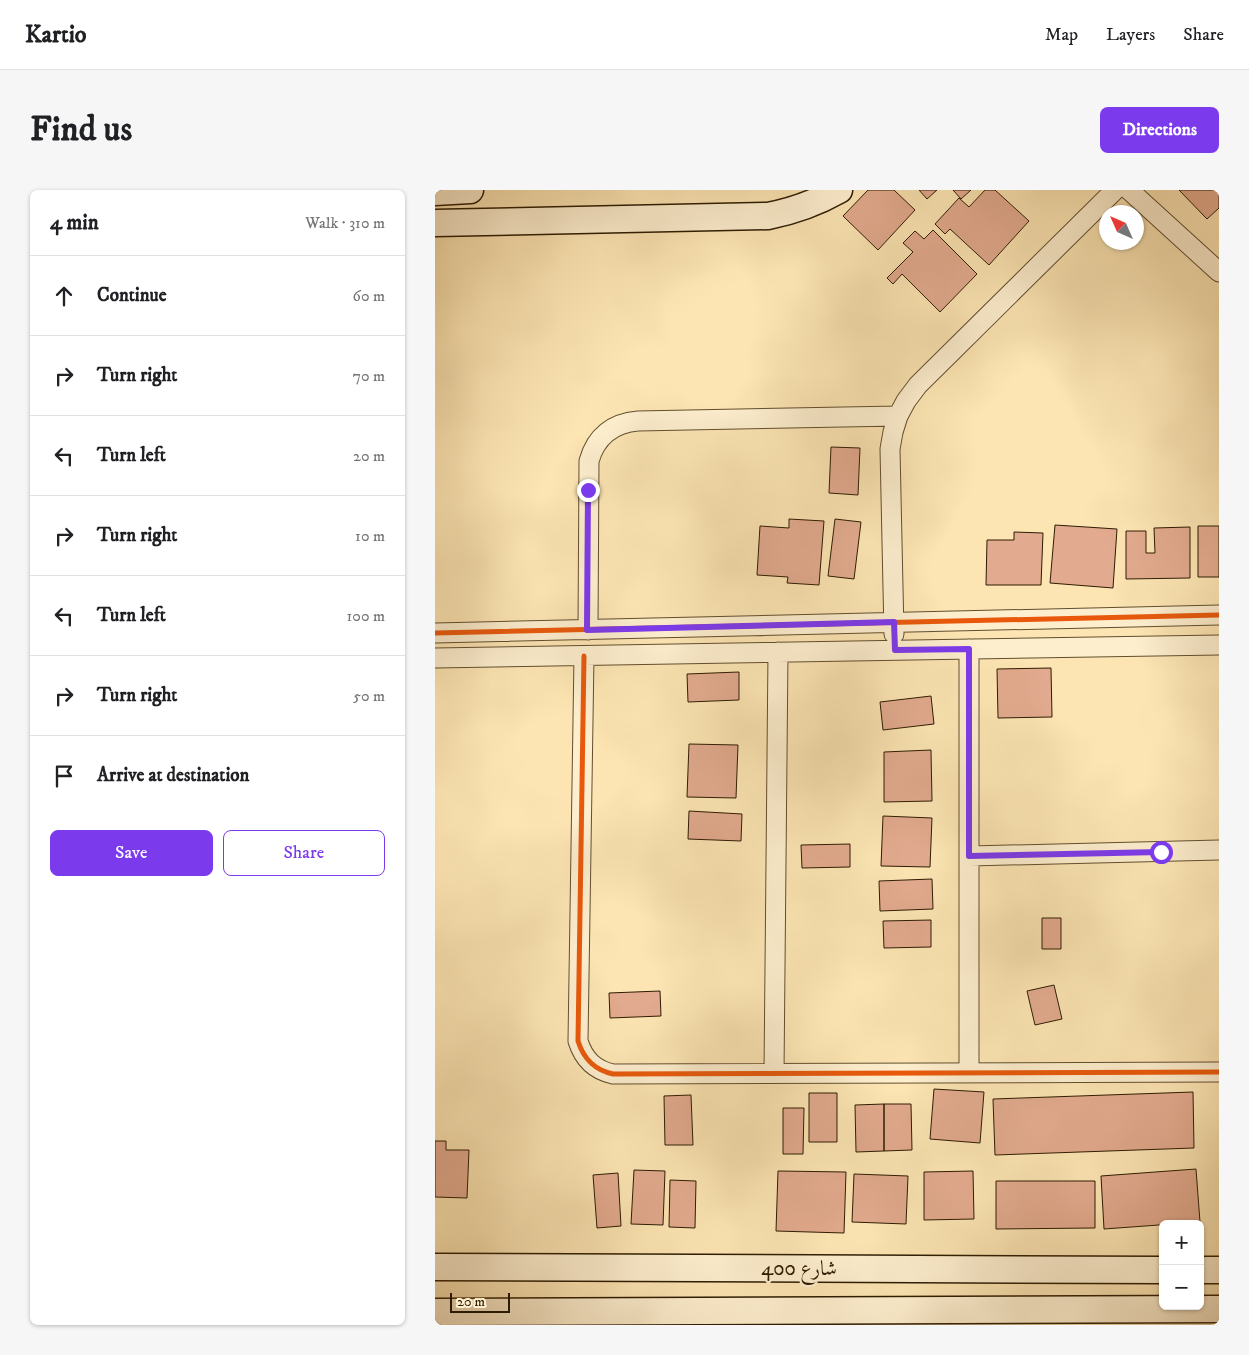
<!DOCTYPE html>
<meta charset="utf-8">
<style>
:root{--surface:#fff;--page:#f6f6f6;--text:#202124;--muted:#757577;--line:#e0e0e0;--accent:#7c3aed}
body{margin:0;font-family:"IM FELL DW Pica",Amiri,serif;background:var(--page);color:var(--text)}
.controls{position:absolute;right:15px;bottom:15px;display:grid;overflow:hidden;border-radius:8px;box-shadow:0 1px 4px #0004}
.controls button{width:45px;height:45px;display:grid;place-items:center;padding:0;border:0;border-bottom:1px solid var(--line);background:var(--surface);color:var(--text);font:25px sans-serif}
.compass{position:absolute;left:664px;top:15px;width:45px;height:45px;border-radius:50%;background:var(--surface);box-shadow:0 1px 4px #0004;rotate:315deg}
.scale{position:absolute;left:15px;bottom:12px;width:60px;box-sizing:border-box;padding-left:5px;border:2px solid #2e1c02;border-top:0;font-size:14px;line-height:18px;white-space:nowrap;color:#2e1c02;-webkit-text-stroke:4px #fdeece;paint-order:stroke}
.stop{position:absolute;width:15px;height:15px;margin:-11px;border:4px solid #7c3aed;border-radius:50%;background:#fff}
.stop.end{background:#7c3aed;border-color:#fff;box-shadow:0 1px 5px #0008}
.list{margin:0;padding:0;list-style:none}
h2{display:flex;justify-content:space-between;align-items:center;height:65px;margin:0;padding:0 20px;font-size:21px}
h2 small{font-size:16px;font-weight:400;color:var(--muted)}
.list li{display:grid;grid-template-columns:32px 1fr auto;gap:15px;align-items:center;box-sizing:border-box;height:80px;padding:0 20px;border-top:1px solid var(--line)}
.list b{display:block;font-size:19px;white-space:nowrap}
.list em{font-size:16px;font-style:normal;color:var(--muted)}
.actions{display:flex;gap:10px;padding:15px 20px}
.actions a{flex:1;padding:11px 0;border:1px solid var(--accent);border-radius:8px;text-align:center;font-size:18px;color:var(--accent)}
.actions .main{background:var(--accent);color:#fff}
.icon{flex:none;width:28px;height:28px;fill:none;stroke:currentColor;stroke-width:2;stroke-linecap:round;stroke-linejoin:round}
.map{position:relative;flex:none;width:784px;height:1135px;overflow:hidden;border-radius:8px}
header{display:flex;align-items:center;gap:30px;box-sizing:border-box;height:70px;padding:0 25px;background:var(--surface);border-bottom:1px solid var(--line)}
header strong{font-size:24px}
nav{display:flex;gap:28px;margin-inline-start:auto;font-size:18px}
.intro{display:flex;align-items:center;justify-content:space-between;box-sizing:border-box;height:120px;padding:0 30px}
h1{margin:0;font-size:35px}
.button{padding:12px 22px;border-radius:8px;background:var(--accent);color:#fff;font-size:18px;font-weight:700}
main{display:flex;gap:30px;padding:0 30px}
aside{flex:1;background:var(--surface);border-radius:8px;box-shadow:0 1px 4px #0004}
.map>svg:first-child{display:block}
.building{fill:#e2aa8e;stroke:#2e1c02}
.lines{fill:none;stroke-linecap:round;stroke-linejoin:round}
.street-casing{stroke:#624e2e;stroke-width:21}
.secondary-casing{stroke:#2e1c02;stroke-width:29}
.street{stroke:#fdeece;stroke-width:19}
.secondary{stroke:#fdeece;stroke-width:26}
.cycleway-casing{stroke:#fdeece;stroke-width:8}
.cycleway{stroke:#e8590c;stroke-width:5}
.route{stroke:#7c3aed;stroke-width:6}
.labels{text-anchor:middle;dominant-baseline:central;stroke-width:4.5;stroke-linejoin:round;paint-order:stroke}
.street-label{font-size:21px;fill:#2e1c02;stroke:#fdeece}
</style>
<header>
<strong>Kartio</strong>
<nav><a>Map</a><a>Layers</a><a>Share</a></nav>
</header>
<div class="intro"><h1>Find us</h1><a class="button">Directions</a></div>
<main>
<aside>
<h2>4 min<small>Walk · 310 m</small></h2>
<ul class="list">
<li><svg class="icon" aria-label="ahead" viewBox="0 0 24 24"><path d="M12 20V5M6 11l6-6 6 6"/></svg><div><b>Continue</b></div><em>60 m</em></li>
<li><svg class="icon" aria-label="right" viewBox="0 0 24 24"><path d="M7 20v-9h11M14 6l5 5-5 5"/></svg><div><b>Turn right</b></div><em>70 m</em></li>
<li><svg class="icon" aria-label="left" viewBox="0 0 24 24"><path d="M17 20v-9H6M10 6l-5 5 5 5"/></svg><div><b>Turn left</b></div><em>20 m</em></li>
<li><svg class="icon" aria-label="right" viewBox="0 0 24 24"><path d="M7 20v-9h11M14 6l5 5-5 5"/></svg><div><b>Turn right</b></div><em>10 m</em></li>
<li><svg class="icon" aria-label="left" viewBox="0 0 24 24"><path d="M17 20v-9H6M10 6l-5 5 5 5"/></svg><div><b>Turn left</b></div><em>100 m</em></li>
<li><svg class="icon" aria-label="right" viewBox="0 0 24 24"><path d="M7 20v-9h11M14 6l5 5-5 5"/></svg><div><b>Turn right</b></div><em>50 m</em></li>
<li><svg class="icon" aria-label="arrive" viewBox="0 0 24 24"><path d="M6 21V4h12l-3 4 3 4H6"/></svg><div><b>Arrive at destination</b></div></li>
</ul>
<div class="actions"><a class="main">Save</a><a>Share</a></div>
</aside>
<div class="map">
<svg width="784" height="1135" viewBox="0 0 784 1135">
<rect width="100%" height="100%" fill="#fce5b3"/>
<filter id="stains"><feTurbulence type="fractalNoise" baseFrequency=".004" numOctaves="4"/><feColorMatrix values="0 0 0 0 .2 0 0 0 0 .09 0 0 0 0 .02 0 0 0 .5 -.17"/></filter>
<radialGradient id="worn" r=".72"><stop offset=".6" stop-color="#630" stop-opacity="0"/><stop offset="1" stop-color="#630" stop-opacity=".3"/></radialGradient>
<path class="building" d="M433,0H459L480,20L443,60L408,26Z
M484,0H502L492,9Z
M518,0H536L526,9Z
M550,0H560L594,31L554,75L515,39L510,44L500,34L524,8L534,17Z
M744,0H784V18L772,29Z
M498,40L542,84L505,122L467,84L458,94L452,88L478,62L468,53L480,41L489,49Z
M396,257L425,258L423,305L394,303Z
M354,329L389,331L384,395L352,393L353,387L322,385L325,336L354,338Z
M400,329L426,332L419,389L393,386Z
M620,335L682,339L678,398L615,393Z
M763,336H784V387H763Z
M755,337V388L691,389V341H711V363H720L719,338Z
M579,342L608,343L606,395H551L552,350H579Z
M616,478L617,527L563,528L562,479Z
M304,482V510L253,512L252,484Z
M496,506L499,534L448,540L445,512Z
M254,554L303,555L301,608L252,607Z
M496,560L497,611L449,612V562Z
M254,621L307,624L306,651L253,649Z
M448,626L497,628L495,677L446,676Z
M415,654V677L367,678L366,655Z
M497,689L498,719L445,721L444,691Z
M607,728H626V759H607Z
M496,730V757L449,758L448,731Z
M619,795L627,829L600,835L592,801Z
M225,801L226,826L175,828L174,803Z
M499,899L549,902L545,953L495,949Z
M758,902L759,958L560,965L558,909Z
M374,903H402V952H374Z
M256,905L258,955H230L229,906Z
M449,914V961L421,962L420,915Z
M449,914H476L477,960L449,961Z
M348,918H369L368,964H348Z
M0,951H11V960H34L32,1008L0,1007Z
M761,979L765,1032L669,1039L666,986Z
M199,980L230,981L228,1035L196,1034Z
M343,981L411,982L409,1043L341,1041Z
M538,981L539,1029L489,1030V982Z
M183,983L186,1036L162,1038L158,985Z
M419,984L473,986L471,1034L417,1032Z
M235,990L261,991L260,1038L234,1037Z
M561,991H660V1038L561,1039Z"/>
<g class="lines">
<defs>
<path id="street" d="M694,0L784,82
M153,440L154,271C161,246 178,233 203,231L463,226
M0,443L784,425
M459,444L455,259L458,242L463,226L471,211L483,195L680,0
M534,459V883
M149,466L143,851C149,870 160,880 178,884L784,882
M0,468L784,455
M535,666L784,660
M339,883L343,462"/>
<path id="secondary" d="M0,2L35,0
M0,33L333,26C359,21 381,13 404,0
M0,1077L728,1080
M765,1080H784
M0,1122L784,1119"/>
</defs>
<use href="#street" class="street-casing"/>
<use href="#secondary" class="secondary-casing"/>
<use href="#street" class="street"/>
<use href="#secondary" class="secondary"/>
<defs>
<path id="cycleway" d="M0,443L784,425
M149,466L143,851C149,870 160,880 178,884L784,882"/>
</defs>
<use href="#cycleway" class="cycleway-casing"/>
<use href="#cycleway" class="cycleway"/>
</g>
<g class="lines">
<path class="route" d="M153,300L152,440L459,432L460,460L534,459V666L726,662"/>
</g>
<g class="labels">
<g class="street-label">
<text x="364" y="1079">شارع 400</text>
</g>
</g>
<rect width="100%" height="100%" filter="url(#stains)"/>
<rect width="100%" height="100%" fill="url(#worn)"/>
</svg>
<div class="controls">
<button>+</button>
<button>−</button>
</div>
<svg class="compass" viewBox="-18 -18 36 36"><path d="M0-13l5 13h-10z" fill="#e53935"/><path d="M0 13l5-13h-10z" fill="#757577"/></svg>
<div class="scale">20 m</div>
<div class="stop" style="left:726px;top:662px"></div>
<div class="stop end" style="left:153px;top:300px"></div>
</div>
</main>
